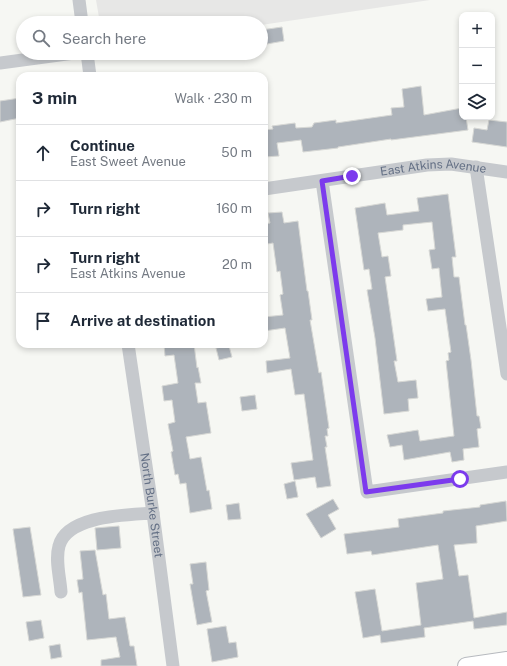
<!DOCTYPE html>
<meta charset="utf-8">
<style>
:root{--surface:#fff;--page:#f6f6f7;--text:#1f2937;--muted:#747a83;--line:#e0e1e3}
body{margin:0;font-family:"Public Sans",sans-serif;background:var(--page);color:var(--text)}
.controls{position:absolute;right:12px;top:12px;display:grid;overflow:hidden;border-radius:8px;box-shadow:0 2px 6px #0003}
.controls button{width:36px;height:36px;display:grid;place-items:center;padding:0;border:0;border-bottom:1px solid var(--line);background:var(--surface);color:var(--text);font:20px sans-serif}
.stop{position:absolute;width:12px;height:12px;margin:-9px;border:3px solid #7c3aed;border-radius:50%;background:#fff}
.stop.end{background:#7c3aed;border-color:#fff;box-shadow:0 1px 4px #0008}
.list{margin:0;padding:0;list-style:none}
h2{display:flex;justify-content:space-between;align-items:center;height:52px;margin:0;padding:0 16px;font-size:17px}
h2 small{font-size:13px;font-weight:400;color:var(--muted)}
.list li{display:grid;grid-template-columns:26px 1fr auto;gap:12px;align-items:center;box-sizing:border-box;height:56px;padding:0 16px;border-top:1px solid var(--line)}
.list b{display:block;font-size:15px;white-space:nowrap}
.list p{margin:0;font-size:13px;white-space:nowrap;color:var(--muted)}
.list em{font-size:13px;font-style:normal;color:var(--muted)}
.icon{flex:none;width:22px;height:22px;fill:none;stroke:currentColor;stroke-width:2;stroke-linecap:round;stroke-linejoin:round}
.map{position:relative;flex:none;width:507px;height:666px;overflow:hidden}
.search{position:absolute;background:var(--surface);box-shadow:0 2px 6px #0003;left:16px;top:16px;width:252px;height:44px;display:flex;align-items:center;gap:10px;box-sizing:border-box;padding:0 14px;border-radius:22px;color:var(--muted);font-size:15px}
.panel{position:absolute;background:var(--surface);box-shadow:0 2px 6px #0003;left:16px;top:72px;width:252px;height:276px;border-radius:12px}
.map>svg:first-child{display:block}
.built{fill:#e7e7e6}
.building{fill:#aeb4bb;stroke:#d7d8d5}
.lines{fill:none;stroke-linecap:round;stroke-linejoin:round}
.major-casing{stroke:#b7babf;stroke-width:18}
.minor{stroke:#c6c9cd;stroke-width:13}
.major{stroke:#fff;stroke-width:16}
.route{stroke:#7c3aed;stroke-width:5}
.labels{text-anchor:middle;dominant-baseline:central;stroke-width:4;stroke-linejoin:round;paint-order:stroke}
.street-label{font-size:12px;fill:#647085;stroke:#fff}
</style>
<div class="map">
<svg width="507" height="666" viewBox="0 0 507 666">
<rect width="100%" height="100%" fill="#f6f7f3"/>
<path class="built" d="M96,0H430L261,25V23H100Z"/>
<path class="building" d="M282,27L284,41L261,45V30Z
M421,86L424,115L462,108V117H466L468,130L391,140V139L338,147V148L303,152L301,140L277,143L279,156L264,157V130L273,129L272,126L295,123L296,128L312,127L314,123L336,120V123L392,115L391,108L404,107L402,89Z
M20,98V118L0,122V101Z
M489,120L507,122V147L472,142L474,128L487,130Z
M448,194L456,257H452L454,277H459L465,325H466L471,360L477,416H479L481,428L477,429L479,447L463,449L464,460L452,462L450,452L404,460L402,445L390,447L387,435L418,430L420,441L454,436L446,361L449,360L448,353L451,352L445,309L428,311L426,299L442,297L439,268L432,269L429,250L435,249L432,222L403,225V230L378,233L382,257L388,256L391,276L385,277L397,361H394L398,382L416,380L418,398L408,399L409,411L384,414L375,338L367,290L372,289L369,269L364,270L355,208L385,203L387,215L419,211L417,198Z
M282,212L284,223L298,221L307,291H308L312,320H310L319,373L321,372L329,428L327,429L328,436H325L327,447H325L331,486L317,488L315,477L294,480L291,463L313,460L304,394L295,395L291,369L267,373L266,361L290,358L285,328L264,331V317L283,315L280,295L283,294L280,271L277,272L273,243L267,244L264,224L270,223L268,213Z
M164,344H194L197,368L198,367L201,383H195L198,403L206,402L211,433L186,437L190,459L201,457L207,491L209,490L212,509L190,513L186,483L180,484L178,474L175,475L171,452L173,451L168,424L175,422L172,400L164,401L162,386L178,383L174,355L165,356Z
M229,346L232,357L219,360L216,348Z
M255,395L257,409L242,411L240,397Z
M295,481L298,497L287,499L284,484Z
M333,499L339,509L328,515L336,529L321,538L306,514Z
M506,501L507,521L476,526L477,543L454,545L459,576L468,575L474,618L507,612V625L474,629L473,621L424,628L425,637L381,643L380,635L363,638L355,592L375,589L382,631L421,625L416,583L443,579L438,545L372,555L371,551L347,554L344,534L399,527L398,519L443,513V511L480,507V505Z
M239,503L241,519L228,520L226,505Z
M119,526L121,548L97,550L95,528Z
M30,527L41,595L23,597L13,529Z
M95,550L103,595L106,594L109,619L125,617L130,646H134L137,666H101V660L120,657L116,637L87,640L82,592L79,593L77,580L83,579L80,551Z
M206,562L209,590L206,591L212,622L197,625L190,584H193L190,564Z
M41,620L44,638L29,641L26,622Z
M226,626L229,643L236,642L238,657L212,662L207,629Z
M60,644L62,657L51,659L49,646Z"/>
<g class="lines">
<defs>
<path id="major" d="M466,666L507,660"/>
</defs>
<use href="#major" class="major-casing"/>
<g class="minor">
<path d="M79,0L82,23"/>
<path d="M87,53L90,76"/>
<path d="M0,63L74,53"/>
<path d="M476,167L507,374"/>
<path d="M322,181L367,492L507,472"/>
<path id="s1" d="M264,189L427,165L451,164L507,172"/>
<path id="s2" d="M128,344L153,513L173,666"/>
<path d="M61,592C60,577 55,560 59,546C67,515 128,515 153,513"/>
</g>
<use href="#major" class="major"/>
</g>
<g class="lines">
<path class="route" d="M352,176L322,181L366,492L460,479"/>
</g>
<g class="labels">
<g class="street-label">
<text stroke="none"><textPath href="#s1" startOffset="171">East Atkins Avenue</textPath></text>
<text stroke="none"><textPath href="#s2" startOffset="163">North Burke Street</textPath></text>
</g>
</g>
</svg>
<div class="controls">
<button>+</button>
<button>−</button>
<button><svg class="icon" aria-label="layers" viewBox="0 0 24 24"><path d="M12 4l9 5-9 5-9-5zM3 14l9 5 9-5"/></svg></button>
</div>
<div class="stop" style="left:460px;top:479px"></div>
<div class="stop end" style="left:352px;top:176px"></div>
<div class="search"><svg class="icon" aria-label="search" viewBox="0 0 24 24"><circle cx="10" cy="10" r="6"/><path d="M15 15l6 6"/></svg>Search here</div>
<section class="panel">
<h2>3 min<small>Walk · 230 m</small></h2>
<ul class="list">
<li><svg class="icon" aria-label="ahead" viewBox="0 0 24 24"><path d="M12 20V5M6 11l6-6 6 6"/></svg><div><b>Continue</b><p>East Sweet Avenue</p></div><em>50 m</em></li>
<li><svg class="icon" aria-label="right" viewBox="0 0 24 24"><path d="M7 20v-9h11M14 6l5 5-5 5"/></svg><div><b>Turn right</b></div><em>160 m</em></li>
<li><svg class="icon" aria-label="right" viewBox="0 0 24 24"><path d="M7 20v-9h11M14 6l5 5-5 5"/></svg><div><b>Turn right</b><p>East Atkins Avenue</p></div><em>20 m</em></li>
<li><svg class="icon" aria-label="arrive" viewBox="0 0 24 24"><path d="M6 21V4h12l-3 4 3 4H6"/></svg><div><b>Arrive at destination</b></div></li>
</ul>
</section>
</div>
